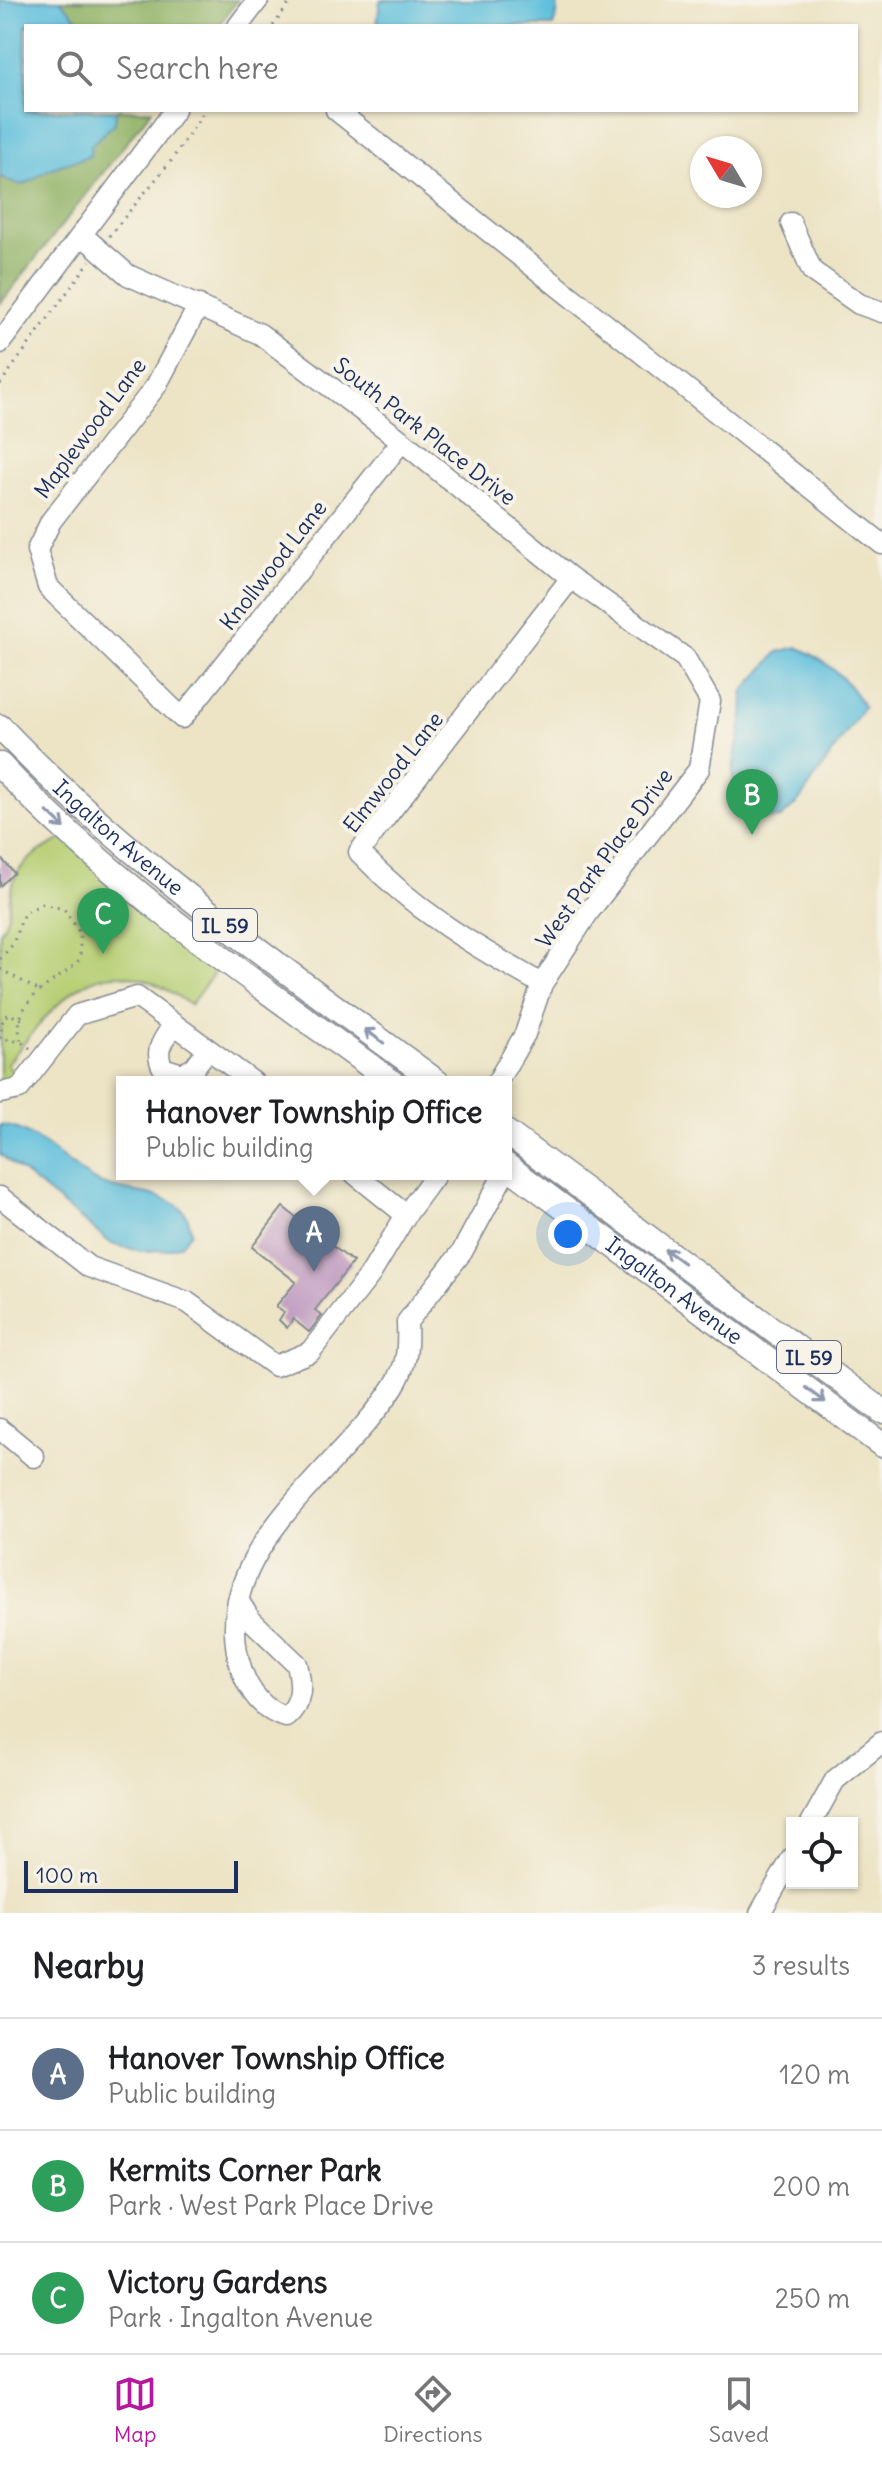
<!DOCTYPE html>
<meta charset="utf-8">
<style>
:root{--surface:#fff;--page:#f6f6f6;--text:#202124;--muted:#757577;--line:#e0e0e0;--accent:#b5179e}
body{margin:0;font-family:Delius,sans-serif;background:var(--page);color:var(--text)}
.controls{position:absolute;right:24px;bottom:24px;display:grid;overflow:hidden;border-radius:0px;box-shadow:0 2px 6px #0004}
.controls button{width:72px;height:72px;display:grid;place-items:center;padding:0;border:0;border-bottom:2px solid var(--line);background:var(--surface);color:var(--text);font:40px sans-serif}
.compass{position:absolute;left:690px;top:136px;width:72px;height:72px;border-radius:50%;background:var(--surface);box-shadow:0 2px 6px #0004;rotate:308deg}
.scale{position:absolute;left:24px;bottom:20px;width:214px;box-sizing:border-box;padding-left:8px;border:4px solid #1b2f5e;border-top:0;font-size:22px;line-height:28px;white-space:nowrap;color:#1b2f5e;-webkit-text-stroke:6px #f7f3e8;paint-order:stroke}
.you{position:absolute;left:568px;top:1234px;width:28px;height:28px;margin:-20px;border:6px solid #fff;border-radius:50%;background:#1a73e8;box-shadow:0 0 0 12px #1a73e833}
.badge{display:grid;place-items:center;width:52px;height:52px;border-radius:50%;background:var(--accent);color:#fff;font-size:26px;font-weight:700}
.pin{position:absolute;translate:-50% -66px;filter:drop-shadow(0 2px 4px #0008)}
.pin::after{content:'';position:absolute;top:42px;width:28px;height:24px;background:inherit;clip-path:polygon(0 0,100% 0,50% 100%)}
.popup{position:absolute;left:116px;top:1076px;width:396px;height:104px;box-sizing:border-box;display:grid;place-content:center;border-radius:0px;background:var(--surface);filter:drop-shadow(0 2px 6px #0005);font-size:26px;white-space:nowrap;color:var(--muted)}
.popup b{font-size:30px;color:var(--text)}
.popup::after{content:'';position:absolute;left:50%;top:100%;margin-left:-16px;border:16px solid transparent;border-top-color:var(--surface)}
.list{margin:0;padding:0;list-style:none}
h2{display:flex;justify-content:space-between;align-items:center;height:104px;margin:0;padding:0 32px;font-size:34px}
h2 small{font-size:26px;font-weight:400;color:var(--muted)}
.list li{display:grid;grid-template-columns:52px 1fr auto;gap:24px;align-items:center;box-sizing:border-box;height:112px;padding:0 32px;border-top:2px solid var(--line)}
.list b{display:block;font-size:30px;white-space:nowrap}
.list p{margin:0;font-size:26px;white-space:nowrap;color:var(--muted)}
.list em{font-size:26px;font-style:normal;color:var(--muted)}
.icon{flex:none;width:44px;height:44px;fill:none;stroke:currentColor;stroke-width:2;stroke-linecap:round;stroke-linejoin:round}
.map{position:relative;flex:none;width:882px;height:1913px;overflow:hidden}
.search{position:absolute;background:var(--surface);box-shadow:0 2px 6px #0004;left:24px;right:24px;top:24px;height:88px;display:flex;align-items:center;gap:20px;box-sizing:border-box;padding:0 28px;border-radius:0px;color:var(--muted);font-size:30px}
.sheet{height:440px;background:var(--surface)}
nav{display:flex;justify-content:space-around;align-items:center;box-sizing:border-box;height:112px;border-top:2px solid var(--line);background:var(--surface);font-size:22px;color:var(--muted)}
nav a{display:grid;justify-items:center;gap:4px}
nav .on{color:var(--accent)}
.map>svg:first-child{display:block}
.green{fill:#b7cf74;stroke:#697f69;stroke-width:2}
.forest{fill:#91b266;stroke:#567062;stroke-width:2}
.water{fill:#5ebfdc;stroke:#3c779d;stroke-width:2}
.building{fill:#c3a0c3}
.lines{fill:none;stroke-linecap:round;stroke-linejoin:round}
.minor-casing{stroke:#848a92;stroke-width:23}
.major-casing{stroke:#848a92;stroke-width:27}
.path{stroke:#848a92;stroke-width:3;stroke-dasharray:2 6;stroke-linecap:butt}
.minor{stroke:#fff;stroke-width:20}
.major{stroke:#fff;stroke-width:24}
.oneway{stroke:#8d97ae}
.labels{text-anchor:middle;dominant-baseline:central;stroke-width:8;stroke-linejoin:round;paint-order:stroke}
.shield{fill:#f7f3e8;stroke:#5d6a87;stroke-width:2}
.shield-label{font-size:20px;font-weight:bold;fill:#1b2f5e}
.street-label{font-size:22px;fill:#1b2f5e;stroke:#f7f3e8}
</style>
<div class="map">
<svg width="882" height="1913" viewBox="0 0 882 1913">
<rect width="100%" height="100%" fill="#f7f3e8"/>
<filter id="ink" filterUnits="userSpaceOnUse"><feTurbulence type="fractalNoise" baseFrequency=".0125" numOctaves="2"/><feDisplacementMap in="SourceGraphic" scale="16" xChannelSelector="R" yChannelSelector="G"/><feConvolveMatrix kernelMatrix="1 2 1 2 8 2 1 2 1" color-interpolation-filters="sRGB"/></filter>
<filter id="wash" filterUnits="userSpaceOnUse"><feTurbulence type="fractalNoise" baseFrequency=".006" numOctaves="4" result="noise"/><feDisplacementMap in="SourceGraphic" scale="32" xChannelSelector="R" yChannelSelector="G"/><feGaussianBlur stdDeviation="1.8" result="paint"/><feColorMatrix in="noise" values="0 0 0 0 0 0 0 0 0 0 0 0 0 0 0 0 0 1.4 0 .05"/><feComposite in="paint" operator="in"/></filter>
<g filter="url(#wash)">
<rect width="100%" height="100%" fill="#ede4c6"/>
<path class="green" d="M64,838L220,965L190,1005C100,938 63,995 7,1064L15,1074L0,1084V932C12,915 7,902 13,883C19,861 45,847 64,838Z"/>
<path class="forest" d="M0,0H238L218,26H26V110H152L0,304Z"/>
<path class="water" d="M0,0H60L84,26H26V110H116L115,123L91,145L90,156C77,161 58,164 46,171C24,184 26,191 0,176Z
M380,0H556L558,11L553,26H377Z
M797,647C827,660 848,679 864,707L799,801L781,818L765,819L733,778C733,748 747,722 743,692L778,652Z
M0,1125C36,1128 64,1164 95,1181C121,1194 154,1189 178,1206C188,1214 189,1221 191,1232L181,1245L166,1250L141,1251L112,1244L0,1154Z"/>
<g id="blocks">
<path class="building" d="M0,857L14,873L0,886Z
M283,1207L353,1262L315,1310L322,1316L309,1332L293,1319L287,1328L279,1320L284,1312L276,1306L296,1282L252,1247Z"/>
</g>
</g>
<g filter="url(#ink)">
<use href="#blocks" fill-opacity="0" stroke="#848a92" stroke-width="2"/>
<g class="lines">
<defs>
<path id="minor" d="M238,26L258,0
M336,110L882,544
M791,223L812,271L859,304L882,312
M82,235L128,275L260,334L402,441L571,578L685,658L710,701L699,769L588,913L542,984L525,1034L497,1082
M199,305L156,386L51,521L37,550L48,587L182,718L402,441
M0,343L175,110
M542,984C472,945 415,911 359,852L571,578
M174,1024C164,1039 153,1050 163,1068L182,1074L194,1068L208,1049
M0,1093L19,1089L77,1015L137,997L253,1082
M355,1174L406,1215L436,1174
M0,1197L89,1267L187,1302L275,1366L310,1352L370,1275L406,1215
M0,1429L34,1457
M238,1600L250,1619L297,1664C302,1685 303,1702 286,1717C264,1712 249,1691 242,1671C202,1553 339,1473 394,1386C408,1364 408,1346 407,1322L462,1252L504,1174
M811,1823L835,1780L882,1742
M760,1913L792,1858"/>
<g id="major">
<path id="s1" d="M0,727C130,864 286,970 437,1082"/>
<path d="M0,765C115,888 257,983 392,1082"/>
<path d="M506,1132L882,1411"/>
<path id="s2" d="M506,1165L882,1445"/>
</g>
</defs>
<use href="#minor" class="minor-casing"/>
<use href="#major" class="major-casing"/>
<path class="path" d="M273,26L292,0
M109,236L171,161L205,110
M0,384L90,261
M0,959L13,944L24,913L42,904L64,909L80,933V959C58,984 9,996 21,1042
M0,969L38,990
M22,1019L8,1014L3,1018L0,1038L21,1042L31,1049"/>
<use href="#minor" class="minor"/>
<use href="#major" class="major"/>
</g>
<defs><path id="oneway-shaft" d="M-6 0H5M1.5-3L5.5 0L1.5 3" fill="none" stroke-width="1.6" stroke-linecap="round" stroke-linejoin="round" transform="scale(2)"/></defs>
<g class="oneway">
<use href="#oneway-shaft" transform="translate(56 820) rotate(43)"/>
<use href="#oneway-shaft" transform="translate(374 1036) rotate(-144)"/>
<use href="#oneway-shaft" transform="translate(674 1256) rotate(-144)"/>
<use href="#oneway-shaft" transform="translate(816 1395) rotate(37)"/>
</g>
</g>
<g class="labels">
<g class="shield">
<rect x="193" y="909" width="64" height="32" rx="6"/>
<rect x="777" y="1341" width="64" height="32" rx="6"/>
</g>
<g class="shield-label">
<text x="225" y="925">IL 59</text>
<text x="809" y="1357">IL 59</text>
</g>
<g class="street-label">
<text transform="translate(90 428) rotate(-53)">Maplewood Lane</text>
<text transform="translate(425 431) rotate(38)">South Park Place Drive</text>
<text transform="translate(273 565) rotate(-52)">Knollwood Lane</text>
<text transform="translate(393 772) rotate(-52)">Elmwood Lane</text>
<text stroke="none"><textPath href="#s1" startOffset="162">Ingalton Avenue</textPath></text>
<text transform="translate(604 858) rotate(-54)">West Park Place Drive</text>
<text stroke="none"><textPath href="#s2" startOffset="210">Ingalton Avenue</textPath></text>
</g>
</g>
</svg>
<div class="controls">
<button><svg class="icon" aria-label="locate" viewBox="0 0 24 24"><circle cx="12" cy="12" r="6"/><path d="M12 2v4M12 18v4M2 12h4M18 12h4"/></svg></button>
</div>
<svg class="compass" viewBox="-18 -18 36 36"><path d="M0-13l5 13h-10z" fill="#e53935"/><path d="M0 13l5-13h-10z" fill="#757577"/></svg>
<div class="scale">100 m</div>
<div class="you"></div>
<div class="pin badge" style="left:314px;top:1272px;background:#5c6f8a">A</div>
<div class="popup"><b>Hanover Township Office</b>Public building</div>
<div class="pin badge" style="left:752px;top:835px;background:#2e9e5b">B</div>
<div class="pin badge" style="left:103px;top:954px;background:#2e9e5b">C</div>
<div class="search"><svg class="icon" aria-label="search" viewBox="0 0 24 24"><circle cx="10" cy="10" r="6"/><path d="M15 15l6 6"/></svg>Search here</div>
</div>
<section class="sheet">
<h2>Nearby<small>3 results</small></h2>
<ul class="list">
<li><span class="badge" style="background:#5c6f8a">A</span><div><b>Hanover Township Office</b><p>Public building</p></div><em>120 m</em></li>
<li><span class="badge" style="background:#2e9e5b">B</span><div><b>Kermits Corner Park</b><p>Park · West Park Place Drive</p></div><em>200 m</em></li>
<li><span class="badge" style="background:#2e9e5b">C</span><div><b>Victory Gardens</b><p>Park · Ingalton Avenue</p></div><em>250 m</em></li>
</ul>
</section>
<nav>
<a class="on"><svg class="icon" aria-label="map" viewBox="0 0 24 24"><path d="M3 6l6-2 6 2 6-2v14l-6 2-6-2-6 2zM9 4v14M15 6v14"/></svg>Map</a>
<a><svg class="icon" aria-label="directions" viewBox="0 0 24 24"><path d="M12 3l9 9-9 9-9-9zM9 14v-3h6M13 9l2 2-2 2"/></svg>Directions</a>
<a><svg class="icon" aria-label="saved" viewBox="0 0 24 24"><path d="M7 4h10v16l-5-4-5 4z"/></svg>Saved</a>
</nav>
